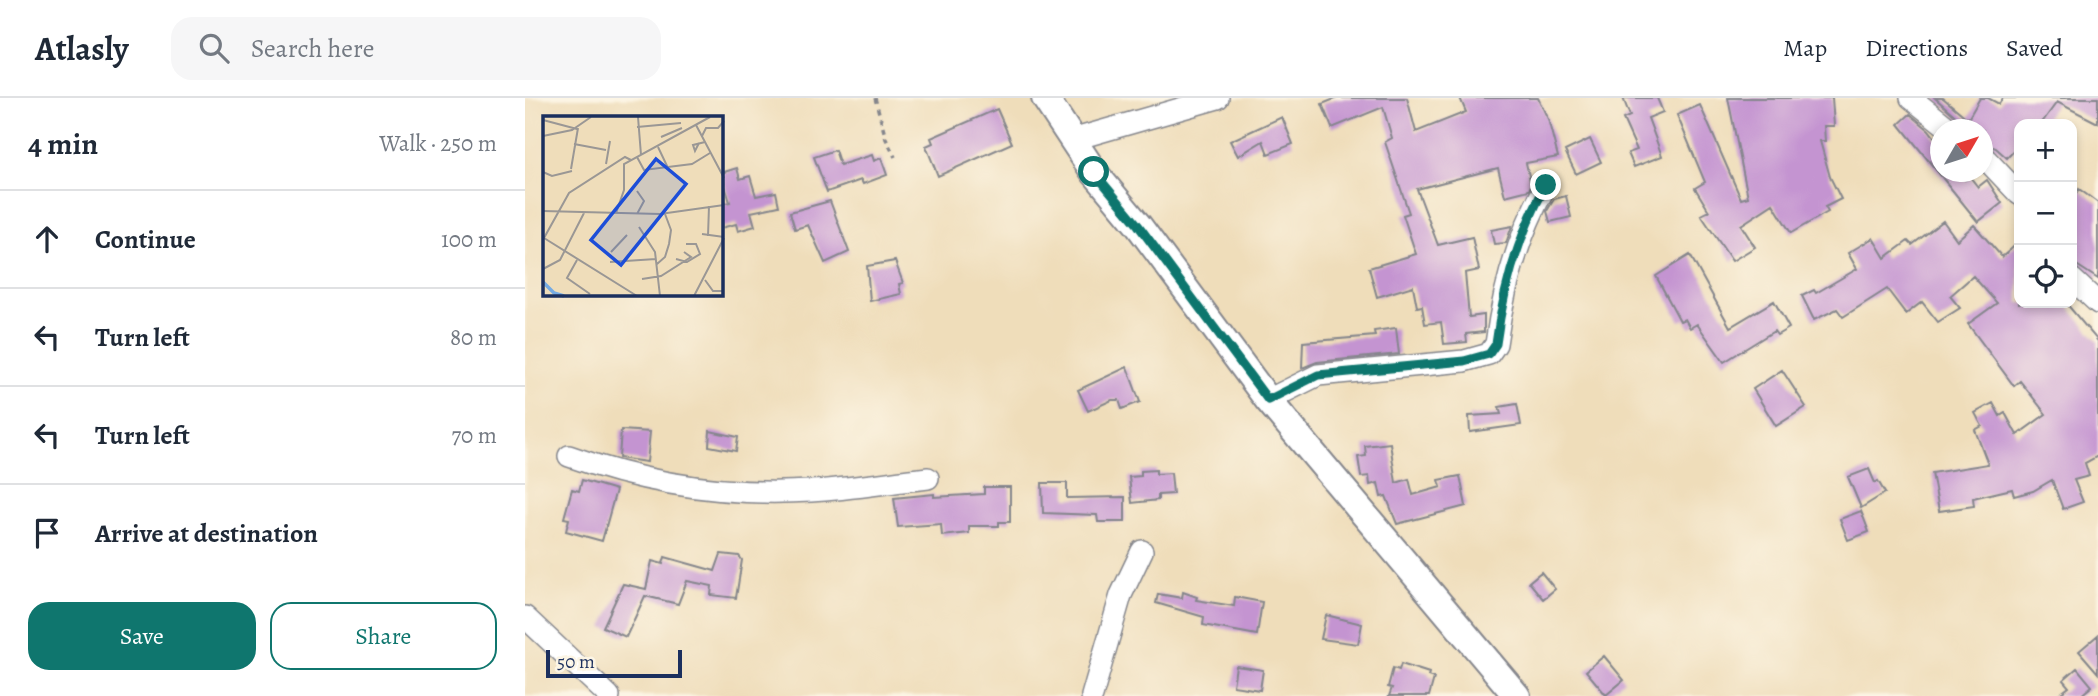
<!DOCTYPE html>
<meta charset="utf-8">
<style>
:root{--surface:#fff;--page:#f6f6f7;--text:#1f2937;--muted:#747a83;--line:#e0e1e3;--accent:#0f766e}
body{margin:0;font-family:Alegreya,serif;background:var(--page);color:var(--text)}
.controls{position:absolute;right:21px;top:21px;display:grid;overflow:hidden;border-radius:14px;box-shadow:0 4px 10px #0003}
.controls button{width:63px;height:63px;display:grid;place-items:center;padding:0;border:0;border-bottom:2px solid var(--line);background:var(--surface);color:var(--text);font:35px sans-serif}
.compass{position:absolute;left:1405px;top:21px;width:63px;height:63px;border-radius:50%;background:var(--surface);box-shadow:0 4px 10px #0003;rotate:51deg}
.scale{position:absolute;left:21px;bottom:18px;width:136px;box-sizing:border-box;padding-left:7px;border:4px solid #1b2f5e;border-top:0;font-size:19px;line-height:24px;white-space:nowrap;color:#1b2f5e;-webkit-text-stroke:5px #fcf5e5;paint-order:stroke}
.stop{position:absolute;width:21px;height:21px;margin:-16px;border:5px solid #0f766e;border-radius:50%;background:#fff}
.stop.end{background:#0f766e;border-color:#fff;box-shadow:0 2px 7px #0008}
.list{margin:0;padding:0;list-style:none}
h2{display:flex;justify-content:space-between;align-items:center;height:91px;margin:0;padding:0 28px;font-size:30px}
h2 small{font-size:23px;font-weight:400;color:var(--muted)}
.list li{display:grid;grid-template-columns:46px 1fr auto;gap:21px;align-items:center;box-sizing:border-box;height:98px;padding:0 28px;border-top:2px solid var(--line)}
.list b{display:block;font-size:26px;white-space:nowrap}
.list em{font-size:23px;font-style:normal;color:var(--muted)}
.actions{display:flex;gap:14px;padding:21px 28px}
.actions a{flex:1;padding:16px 0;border:2px solid var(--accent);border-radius:21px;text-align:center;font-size:24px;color:var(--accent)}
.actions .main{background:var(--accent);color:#fff}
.icon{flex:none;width:38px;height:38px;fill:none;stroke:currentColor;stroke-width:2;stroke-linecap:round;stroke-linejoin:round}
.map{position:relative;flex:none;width:1573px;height:598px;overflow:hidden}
header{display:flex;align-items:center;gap:42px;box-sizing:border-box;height:98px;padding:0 35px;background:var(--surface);border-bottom:2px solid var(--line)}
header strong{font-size:33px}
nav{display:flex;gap:38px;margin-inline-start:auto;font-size:24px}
.search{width:490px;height:63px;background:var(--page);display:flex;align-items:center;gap:18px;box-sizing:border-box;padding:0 24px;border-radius:21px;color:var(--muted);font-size:26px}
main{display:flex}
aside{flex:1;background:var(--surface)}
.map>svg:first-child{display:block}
.building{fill:#c494d1}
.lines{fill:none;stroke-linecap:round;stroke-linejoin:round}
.minor-casing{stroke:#85868c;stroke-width:24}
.tertiary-casing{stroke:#85868c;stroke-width:30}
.path{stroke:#85868c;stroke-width:3.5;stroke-dasharray:5 5;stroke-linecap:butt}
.minor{stroke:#fff;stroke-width:21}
.tertiary{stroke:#fff;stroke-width:26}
.route{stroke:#0f766e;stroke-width:9}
.inset-river{fill:none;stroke:#76abe3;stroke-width:3.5}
.inset-road{fill:none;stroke:#9a9795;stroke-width:2}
.view{fill:#1d4ed8;fill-opacity:0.15;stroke:#1d4ed8;stroke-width:3.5}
.inset-edge{fill:none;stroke:#1b2f5e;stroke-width:3.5}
</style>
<header>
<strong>Atlasly</strong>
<div class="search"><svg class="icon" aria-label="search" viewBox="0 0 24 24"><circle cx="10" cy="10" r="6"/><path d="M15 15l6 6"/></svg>Search here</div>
<nav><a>Map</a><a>Directions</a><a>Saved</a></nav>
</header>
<main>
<aside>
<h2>4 min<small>Walk · 250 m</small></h2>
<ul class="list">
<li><svg class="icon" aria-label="ahead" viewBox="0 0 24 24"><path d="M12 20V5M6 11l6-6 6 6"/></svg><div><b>Continue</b></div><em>100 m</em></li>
<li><svg class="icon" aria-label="left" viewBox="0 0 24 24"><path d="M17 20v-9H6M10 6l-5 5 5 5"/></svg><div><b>Turn left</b></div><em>80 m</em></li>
<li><svg class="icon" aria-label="left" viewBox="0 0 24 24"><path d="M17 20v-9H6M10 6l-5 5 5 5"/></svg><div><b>Turn left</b></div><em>70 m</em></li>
<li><svg class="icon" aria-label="arrive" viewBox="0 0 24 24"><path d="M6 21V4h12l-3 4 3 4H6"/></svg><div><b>Arrive at destination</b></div></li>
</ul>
<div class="actions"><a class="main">Save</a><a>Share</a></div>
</aside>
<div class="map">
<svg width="1573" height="598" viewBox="0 0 1573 598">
<rect width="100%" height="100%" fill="#fcf5e5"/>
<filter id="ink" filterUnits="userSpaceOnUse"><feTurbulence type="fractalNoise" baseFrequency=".0143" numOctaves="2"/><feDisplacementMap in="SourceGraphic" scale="14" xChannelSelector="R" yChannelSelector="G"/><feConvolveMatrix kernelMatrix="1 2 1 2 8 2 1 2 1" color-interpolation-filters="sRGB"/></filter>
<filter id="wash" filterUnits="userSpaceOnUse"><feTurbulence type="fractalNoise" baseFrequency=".00686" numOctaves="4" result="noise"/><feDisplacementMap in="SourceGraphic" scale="28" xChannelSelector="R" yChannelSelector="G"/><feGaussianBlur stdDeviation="1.57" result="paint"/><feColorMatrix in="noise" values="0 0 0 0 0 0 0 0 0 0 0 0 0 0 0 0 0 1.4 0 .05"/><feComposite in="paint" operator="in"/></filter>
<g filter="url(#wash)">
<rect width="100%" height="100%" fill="#efddba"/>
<g id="blocks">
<path class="building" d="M812,0H882L891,34L941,14L935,0H1013L1023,21L1033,59L1001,65L1006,87L1004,92L980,98L973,70L892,91L913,147L947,139L954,172L940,175L944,219L959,217V234L941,236L942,244L919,246L916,224L900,226L897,208L892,209L888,188L852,199L844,170L891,156L878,117L884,115L860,44L867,40L858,9L807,30L797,6Z
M1098,0H1132L1138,14L1123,20L1137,58L1109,69L1103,55L1112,52L1098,21L1105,18Z
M1203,0H1307L1309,28H1299L1300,43H1295L1305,79L1316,101L1300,109L1303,114L1266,135L1248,106L1216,127L1230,149L1207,163L1176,117L1184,113L1170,90L1180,84L1152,17L1175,7L1216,101L1223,99Z
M1410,0H1418L1443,21L1455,0H1463L1474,6L1478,0H1573V25L1532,4L1516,26H1494V47L1482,60L1471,50L1458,45V32H1439L1435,22Z
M472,11L487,45L413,78L401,48L408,45L406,40Z
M1385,16L1404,32L1416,48V74H1433L1440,82L1445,79L1453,89L1462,82L1477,105L1453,124L1374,26Z
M757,19L768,46L743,56L738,43L713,58L705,43Z
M1065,41L1076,64L1051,76L1040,53Z
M310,52L315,67L347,57L349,63L356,60L362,77L338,86L336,82L302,94L289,59Z
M212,70L215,81L225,78L231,98L251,94L254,108L226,114L230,128L213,133L211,126L196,130V106L205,104L196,75Z
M1554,91L1573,105V181L1547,164V101Z
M1041,98L1046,119L1025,124L1022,113L1029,101Z
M305,103L324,154L300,165L283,127L270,131L265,114Z
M1418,123L1432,142L1449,127L1477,159L1494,144V205H1541L1573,243V358L1560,365L1564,378L1549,382L1558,404L1538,411L1527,382L1508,393L1489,398L1487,391L1448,400L1449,408L1414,413L1407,375L1463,366L1450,332L1457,328L1450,315L1468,305L1475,318L1480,315L1492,337L1521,316L1495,283L1489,288L1443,226L1472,205L1448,178L1425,198L1435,210L1413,224L1397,204L1381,216L1362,191L1318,219L1312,211L1289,222L1277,198L1289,192L1291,195L1332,171L1323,155L1348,140L1360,160L1383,143L1387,147Z
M987,128L981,145L969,146L966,132Z
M1165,157L1205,229L1249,203L1264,230L1252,237L1249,233L1199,264L1172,226L1165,230L1160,221L1155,223L1131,178Z
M370,163L378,185L374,186L376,196L345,203L342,168Z
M871,230L874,256L792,264L777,270L778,244L850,238L849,233Z
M602,269L615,304L597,311L594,302H587L563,313L553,292Z
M1257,272L1281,309L1251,328L1228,291Z
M992,306L996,327L945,334L944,318L976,316L974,309Z
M96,332L125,334L122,364L94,360Z
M185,333L213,339L211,353L184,348Z
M865,345L871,385L884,381L888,397L916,389L914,382L935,378L941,408L872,426L861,398L856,399L853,385L845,387L844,378L836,379L833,359L841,358L840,348Z
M1344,371L1350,385L1353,383L1360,395L1336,410L1323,379Z
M631,372V376L646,375L648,396L633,397V402L607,405L604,379L616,378V373Z
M57,382L91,392L77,443L41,433L44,421L39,420L47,391L54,393Z
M517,385H542V400L600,399V424H573L572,417L518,415Z
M459,389H485V424H474V428H444V435L417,438L416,426L373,429L369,400L409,396V399L459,396Z
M1336,413L1344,434L1323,442L1315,421Z
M196,456L214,458L217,462L211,500L186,497L187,488L162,483L153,506L120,498L101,539L78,529L98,486L121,491L127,463L138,466L140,459L190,473Z
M1016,474L1030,491L1018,501L1004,484Z
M658,494L672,499L671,502L709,508L710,499L737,504L732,537L678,527L679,519L631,505L633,496L657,500Z
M801,517L837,526L833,546L796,541Z
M1573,537V575L1554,553Z
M1079,558L1099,582L1081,597L1061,573Z
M876,566L904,575L903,578L909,580L904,598H864L867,590L863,589L868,570L874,572Z
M711,568L738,572L735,592L708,588Z
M1552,570L1567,588L1555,598H1532L1544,589L1538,582Z"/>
</g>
</g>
<g filter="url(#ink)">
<use href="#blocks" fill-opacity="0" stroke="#85868c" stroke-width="2"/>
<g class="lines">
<defs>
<path id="minor" d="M1386,0L1426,32
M550,41L693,0
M1458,58L1494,96
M1547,181L1573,205
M743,302L793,277L939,263L964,256L971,246C978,191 994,136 1021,87
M44,358C121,386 203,398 286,393C325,391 364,384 403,380
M0,519L84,598
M567,598L596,497L617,453"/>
<path id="tertiary" d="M520,0L569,74L613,127L743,302L992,598"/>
</defs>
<use href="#minor" class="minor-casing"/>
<use href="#tertiary" class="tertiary-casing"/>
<path class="path" d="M350,0L361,41L370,59"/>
<use href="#minor" class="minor"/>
<use href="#tertiary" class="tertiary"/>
</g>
</g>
<g class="lines" filter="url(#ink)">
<path class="route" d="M569,74L613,127L743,302L793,277L939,263L964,256L971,246C978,191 994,136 1021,87"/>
</g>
<g transform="translate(18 18)">
<rect width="180" height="180" fill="#efddba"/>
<path class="inset-river" d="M0,166L11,177L21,180"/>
<path class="inset-road" d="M95,1L98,39M0,4L34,13M153,9L181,62M94,11L138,7M0,20L29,14L48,1M159,20L163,12H175L181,5M118,21L139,12M156,27L152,35L150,29L162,26M31,28L63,34M115,31L125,52M94,41L101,54L149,48L167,37M88,44L82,41L26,77L1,122L94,180M63,48L67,25M28,53L35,12M0,56L9,60L29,55M0,95L117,98L181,89M73,97L81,74V48L167,1M94,98L101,85L94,75M96,111L112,136L117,180M159,118L181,121M165,120L166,90M68,136L84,119M133,143L144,146L157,138L153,128H143M34,144L24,162L47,178M67,146L113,143M114,148L122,141L126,128L128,114L122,98M0,153L17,144L41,97M99,163L118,160L148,141L141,136M162,164L170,175H181M151,180L181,122"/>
<path class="view" d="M113,43L143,68L78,149L48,124Z"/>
<rect width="180" height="180" class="inset-edge"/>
</g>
</svg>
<div class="controls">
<button>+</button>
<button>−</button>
<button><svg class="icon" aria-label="locate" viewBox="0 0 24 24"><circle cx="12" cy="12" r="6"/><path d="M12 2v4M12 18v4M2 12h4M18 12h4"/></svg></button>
</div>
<svg class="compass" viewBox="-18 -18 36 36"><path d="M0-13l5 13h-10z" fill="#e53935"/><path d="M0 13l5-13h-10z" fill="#747a83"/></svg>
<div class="scale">50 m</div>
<div class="stop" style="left:569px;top:74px"></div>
<div class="stop end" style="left:1021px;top:87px"></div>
</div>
</main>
